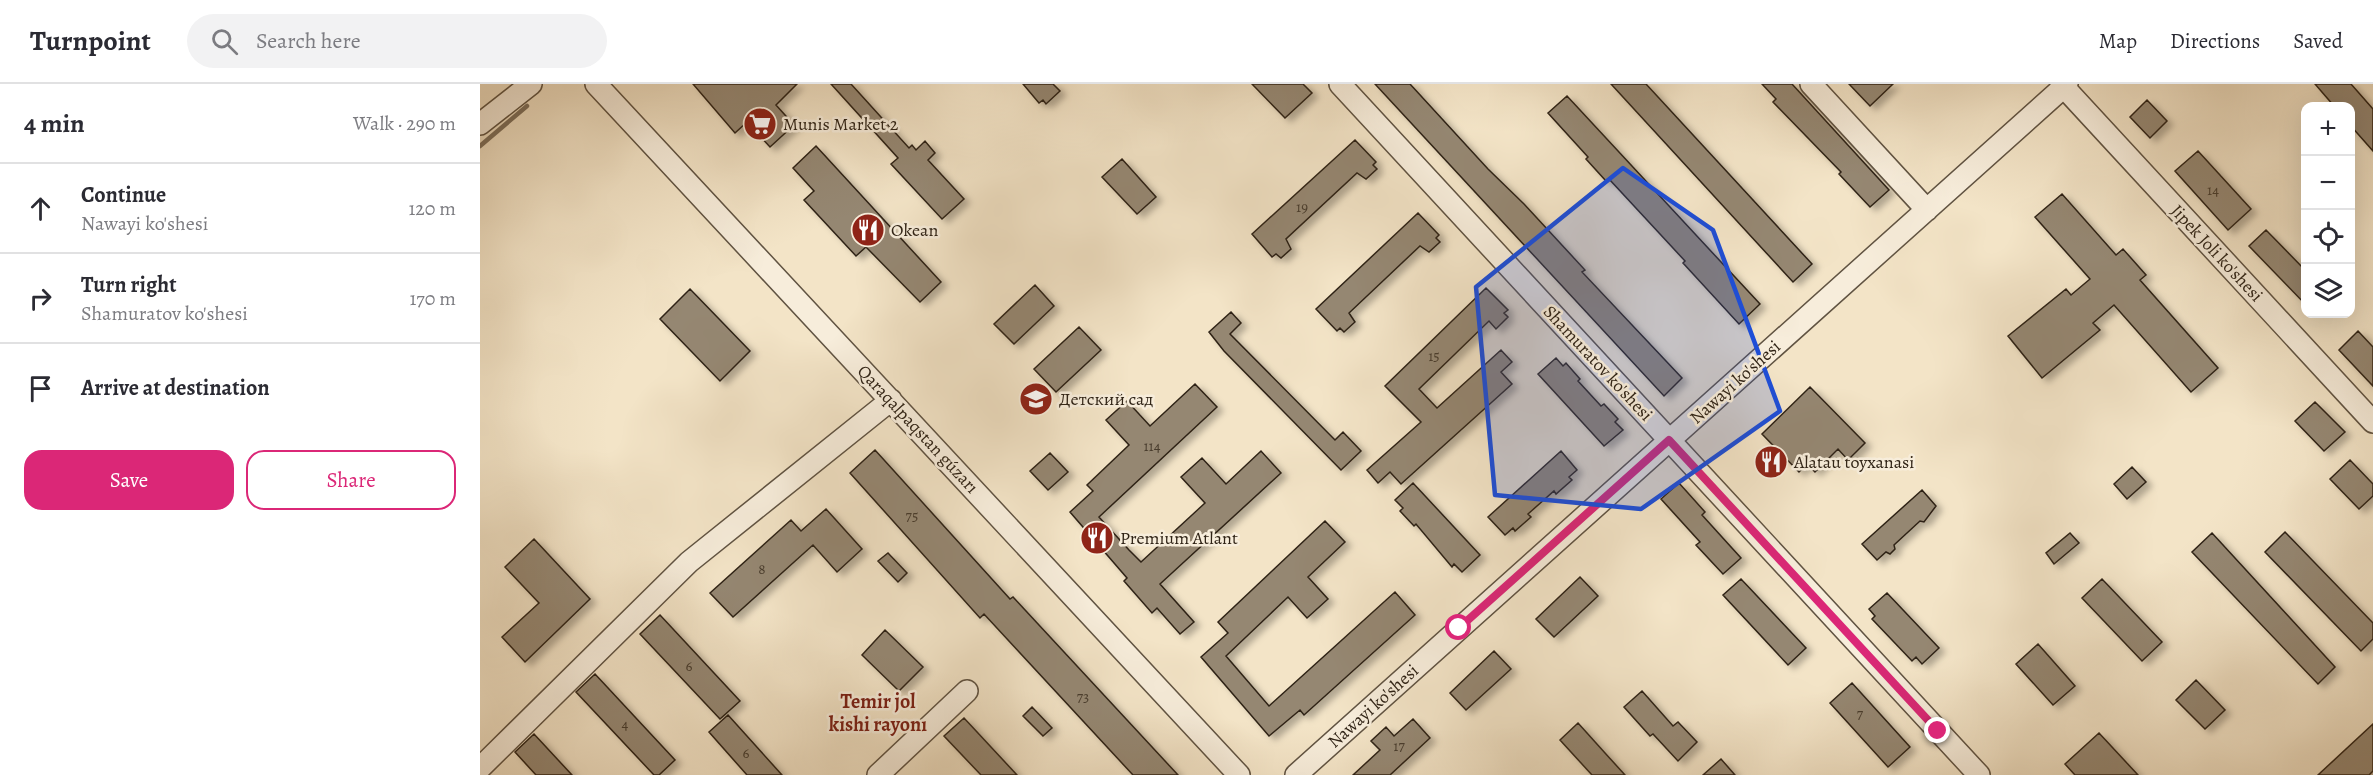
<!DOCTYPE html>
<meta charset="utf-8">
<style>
:root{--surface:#fff;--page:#f2f2f3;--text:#2b2b33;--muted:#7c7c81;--line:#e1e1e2;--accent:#db2777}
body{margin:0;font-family:Alegreya,serif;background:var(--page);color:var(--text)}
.controls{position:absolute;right:18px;top:18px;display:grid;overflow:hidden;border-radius:12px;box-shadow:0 6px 24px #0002}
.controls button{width:54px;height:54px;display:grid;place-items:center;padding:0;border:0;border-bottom:2px solid var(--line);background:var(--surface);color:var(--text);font:30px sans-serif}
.stop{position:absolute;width:18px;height:18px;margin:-14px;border:4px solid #db2777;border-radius:50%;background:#fff}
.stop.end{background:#db2777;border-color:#fff;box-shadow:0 2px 6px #0008}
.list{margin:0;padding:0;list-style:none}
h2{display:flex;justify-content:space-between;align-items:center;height:78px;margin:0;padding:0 24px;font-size:26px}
h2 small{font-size:20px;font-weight:400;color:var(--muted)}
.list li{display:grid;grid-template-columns:39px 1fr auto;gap:18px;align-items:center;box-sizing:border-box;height:90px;padding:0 24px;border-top:2px solid var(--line)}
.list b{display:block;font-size:22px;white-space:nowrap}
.list p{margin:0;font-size:20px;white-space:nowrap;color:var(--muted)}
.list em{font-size:20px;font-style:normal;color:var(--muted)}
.actions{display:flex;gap:12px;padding:18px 24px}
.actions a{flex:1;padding:14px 0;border:2px solid var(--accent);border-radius:18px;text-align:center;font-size:21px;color:var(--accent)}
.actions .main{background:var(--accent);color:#fff}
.icon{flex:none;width:33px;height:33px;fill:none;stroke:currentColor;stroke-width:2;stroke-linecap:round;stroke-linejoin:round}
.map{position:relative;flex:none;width:1893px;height:691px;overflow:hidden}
header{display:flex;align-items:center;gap:36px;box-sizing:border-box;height:84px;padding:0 30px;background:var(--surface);border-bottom:2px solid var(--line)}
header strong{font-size:28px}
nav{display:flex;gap:33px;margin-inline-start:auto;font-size:21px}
.search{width:420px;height:54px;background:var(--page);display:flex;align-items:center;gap:15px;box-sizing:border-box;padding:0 21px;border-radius:33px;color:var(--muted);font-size:22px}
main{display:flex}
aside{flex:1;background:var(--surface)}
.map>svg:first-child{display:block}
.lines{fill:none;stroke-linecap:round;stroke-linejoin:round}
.stream{stroke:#7c6f5c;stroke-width:4.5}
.building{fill:#958772;stroke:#2f2316;stroke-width:1.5;filter:url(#shadow)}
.minor-casing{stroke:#605342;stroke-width:24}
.minor{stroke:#f7eddb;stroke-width:21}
.route{stroke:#db2777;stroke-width:8}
.marked{fill:#1d4ed8;fill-opacity:0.2;stroke:#1d4ed8;stroke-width:4.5;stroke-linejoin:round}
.labels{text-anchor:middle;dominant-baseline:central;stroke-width:5;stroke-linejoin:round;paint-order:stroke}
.number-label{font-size:15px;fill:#483c2d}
.poi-label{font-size:18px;fill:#2f2316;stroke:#f7eddb;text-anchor:start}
.street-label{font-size:18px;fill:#2f2316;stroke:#f7eddb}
.neighbourhood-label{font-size:20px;font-weight:bold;fill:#7a1f14;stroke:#f7eddb}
</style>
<header>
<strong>Turnpoint</strong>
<div class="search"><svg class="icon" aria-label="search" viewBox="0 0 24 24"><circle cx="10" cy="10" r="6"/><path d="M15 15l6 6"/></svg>Search here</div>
<nav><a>Map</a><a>Directions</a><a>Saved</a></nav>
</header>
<main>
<aside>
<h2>4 min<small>Walk · 290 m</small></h2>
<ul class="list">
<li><svg class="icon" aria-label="ahead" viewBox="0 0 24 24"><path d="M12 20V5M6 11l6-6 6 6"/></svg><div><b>Continue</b><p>Nawayi ko'shesi</p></div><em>120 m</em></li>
<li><svg class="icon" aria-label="right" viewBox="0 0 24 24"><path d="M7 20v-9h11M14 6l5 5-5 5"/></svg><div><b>Turn right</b><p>Shamuratov ko'shesi</p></div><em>170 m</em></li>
<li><svg class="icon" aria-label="arrive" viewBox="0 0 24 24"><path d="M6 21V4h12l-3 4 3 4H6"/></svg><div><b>Arrive at destination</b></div></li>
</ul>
<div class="actions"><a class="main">Save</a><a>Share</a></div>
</aside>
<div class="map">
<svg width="1893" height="691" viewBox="0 0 1893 691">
<defs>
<filter id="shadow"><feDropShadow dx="6" dy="4" stdDeviation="3" flood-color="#0004"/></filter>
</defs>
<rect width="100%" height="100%" fill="#f3e4c7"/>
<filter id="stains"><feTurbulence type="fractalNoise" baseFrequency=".00333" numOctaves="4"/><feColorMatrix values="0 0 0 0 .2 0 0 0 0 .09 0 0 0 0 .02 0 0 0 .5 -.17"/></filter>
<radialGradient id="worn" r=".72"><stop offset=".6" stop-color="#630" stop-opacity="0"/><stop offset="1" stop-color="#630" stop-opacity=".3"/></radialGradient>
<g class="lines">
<path class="stream" d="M0,62L47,22"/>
</g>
<path class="building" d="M213,0H317L296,21L314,41L290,63L267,38L255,49Z
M351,0H371L429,64L432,61L436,66L445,57L455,69L448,76L484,115L462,135L411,80L418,74Z
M543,0H573L580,7L566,20L563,16L559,19Z
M772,0H823L832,9L805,34Z
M895,0H930L1008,85L1044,120L1105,186L1102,188L1202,294L1184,312Z
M1131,0H1166L1332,180L1313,198Z
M1282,0H1312L1409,106L1390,123L1359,90L1361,88L1293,18L1296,15Z
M1369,0H1413L1390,22Z
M1835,0H1871L1893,25V67L1870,41V22H1854Z
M1087,12L1280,220L1259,240L1203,179L1205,177L1129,95L1126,97L1106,75L1108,73L1068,29Z
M1667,16L1687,37L1670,54L1650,33Z
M875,56L896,78L893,81L897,85L886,95L877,89L806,155L811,165L801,174L796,170L792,173L772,150Z
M336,62L461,198L440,218L386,163L376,172L324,116L334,107L313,84Z
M1718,67L1771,125L1748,146L1695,87Z
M642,75L676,113L657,130L622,93Z
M1582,110L1636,171L1643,165L1666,191L1660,196L1738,284L1711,308L1634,221L1613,239L1620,246L1562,294L1528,252L1586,205L1591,211L1610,195L1555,133Z
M938,129L959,151L956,154L960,158L949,168L940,162L869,229L875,238L864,248L860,244L857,247L836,225Z
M1786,146L1826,187V221L1769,162Z
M555,201L574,222L534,260L514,240Z
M1006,204L1028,226L1024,229L1028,233L1016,245L1009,237L939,305L957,324L1021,266L1032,278L1021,288L1032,300L921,400L910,388L898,399L887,386L941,338L905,302Z
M210,205L270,267L240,297L180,235Z
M751,228L761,239L750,250L855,356L863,348L881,367L861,386L744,267L729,248Z
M599,243L621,266L576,308L554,285Z
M1878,247L1893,263V302L1859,266Z
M1076,274L1083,282L1086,279L1100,295L1098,297L1121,322L1124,320L1138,335L1135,338L1143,346L1124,362L1058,290Z
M715,300L737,323L619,433L649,466L661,478L725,419L701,393L722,374L746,400L781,367L801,389L680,500L714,538L700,550L677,524L672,529L644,497L647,494L590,428L613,407L607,401L649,361L626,336L647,317L670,342Z
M1330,303L1385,359L1368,376L1358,365L1335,388L1327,380L1319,388L1282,350Z
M1835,318L1865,348L1844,367L1815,337Z
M395,366L530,515L533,513L698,691H653L504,530L500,534L370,389Z
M1081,367L1097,386L1089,393L1092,396L1076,410L1074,407L1048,430L1051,433L1035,447L1033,444L1025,451L1008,433Z
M570,369L588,388L568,406L550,387Z
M1870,376L1893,400V412L1879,425L1850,395Z
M1652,383L1666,398L1647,415L1634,400Z
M933,399L1000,471L982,488L974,480L972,483L936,440L934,442L920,427L923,424L915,416Z
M1199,399L1225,428L1222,431L1261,474L1243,490L1216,461L1220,458L1181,415Z
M1442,406L1456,422L1444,438L1440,437L1414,461L1415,465L1410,470L1406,468L1397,476L1382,460Z
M346,425L382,465L357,488L333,461L253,533L230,509L311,436L321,447Z
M845,437L865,458L828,493L848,515L827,534L808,513L746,572L789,622L915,508L935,531L824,631L820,626L789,652L721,573L748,549L738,538Z
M1805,448L1893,539V555L1881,567L1785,468Z
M1590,449L1599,459L1574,480L1566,469Z
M1732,449L1855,583L1838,600L1712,468Z
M54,455L110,515L45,578L22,553L59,519L25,483Z
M408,469L427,489L418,498L398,477Z
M1100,493L1118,512L1074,553L1056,535Z
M1261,495L1326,564L1308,581L1243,511Z
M1622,495L1682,558L1662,577L1602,514Z
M1407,509L1459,564L1442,580L1436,573L1432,577L1392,535L1395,532L1389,525Z
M180,531L260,617L240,635L160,550Z
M405,546L443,583L419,607L382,571Z
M1558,560L1595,602L1573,621L1536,580Z
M1014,567L1031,585L986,626L970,609Z
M115,590L195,676L179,691H174L96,608Z
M1716,596L1745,626L1725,645L1696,616Z
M1372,599L1430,663L1408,683L1350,619Z
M1162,607L1193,642L1198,638L1217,658L1198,677L1173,650L1170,652L1144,623Z
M552,623L572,644L563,652L543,632Z
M248,631L302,691H267L229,648Z
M484,634L537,691H501L464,652Z
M933,635L950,654L910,691H873L900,666L891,657L906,643L914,652Z
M1098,639L1125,669L1145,691H1112L1080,656Z
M1893,640V687L1889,691H1838Z
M1619,649L1658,691H1595L1585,680Z
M54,650L92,691H56L35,668Z
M1241,675L1255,691H1223Z"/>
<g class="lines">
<defs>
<path id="minor" d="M116,0L759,691
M860,0L1499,691
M1331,0L1447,126
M1581,0L1893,338
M0,40L51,0
M0,684L209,478L411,316
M398,691L487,607
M816,691L1587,0"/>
</defs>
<use href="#minor" class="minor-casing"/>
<use href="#minor" class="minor"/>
</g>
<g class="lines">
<path class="route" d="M979,544L1189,356L1458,647"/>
</g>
<path class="marked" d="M1143,84L1233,146L1300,327L1161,425L1015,411L996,203Z"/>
<defs>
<symbol id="supermarket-disc" viewBox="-11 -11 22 22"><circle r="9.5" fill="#8f2418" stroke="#f7eddb"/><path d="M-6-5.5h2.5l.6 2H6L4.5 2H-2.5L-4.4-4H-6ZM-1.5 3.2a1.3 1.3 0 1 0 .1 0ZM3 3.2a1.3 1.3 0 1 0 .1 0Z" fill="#fff"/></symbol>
<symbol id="restaurant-disc" viewBox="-11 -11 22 22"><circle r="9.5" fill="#8f2418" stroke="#f7eddb"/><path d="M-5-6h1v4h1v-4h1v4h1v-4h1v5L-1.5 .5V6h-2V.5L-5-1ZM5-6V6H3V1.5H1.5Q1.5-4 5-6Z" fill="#fff"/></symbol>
<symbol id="school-disc" viewBox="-11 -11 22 22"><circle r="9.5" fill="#8f2418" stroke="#f7eddb"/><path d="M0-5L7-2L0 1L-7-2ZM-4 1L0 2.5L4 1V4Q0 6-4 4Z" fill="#fff"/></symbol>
</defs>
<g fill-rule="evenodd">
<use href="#supermarket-disc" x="261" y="21" width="38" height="38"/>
<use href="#restaurant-disc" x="369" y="127" width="38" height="38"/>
<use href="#school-disc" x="537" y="296" width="38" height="38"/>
<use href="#restaurant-disc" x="1272" y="359" width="38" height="38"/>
<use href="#restaurant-disc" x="598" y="435" width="38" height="38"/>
</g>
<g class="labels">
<g class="number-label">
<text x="1733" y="106">14</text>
<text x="822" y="123">19</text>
<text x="954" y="272">15</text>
<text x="672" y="362">114</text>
<text x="432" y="432">75</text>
<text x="282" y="485">8</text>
<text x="209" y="582">6</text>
<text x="603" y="613">73</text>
<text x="1380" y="630">7</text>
<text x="145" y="640">4</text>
<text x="919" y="662">17</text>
<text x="266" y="669">6</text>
</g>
<g class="poi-label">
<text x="303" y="40">Munis Market 2</text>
<text x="411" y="146">Okean</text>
<text x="579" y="315">Детский сад</text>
<text x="1314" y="378">Alatau toyxanasi</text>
<text x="640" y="454">Premium Atlant</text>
</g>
<g class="street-label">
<text transform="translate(1737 169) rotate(47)">Jipek Joli ko'shesi</text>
<text transform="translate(1118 279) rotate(47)">Shamuratov ko'shesi</text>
<text transform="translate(1255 298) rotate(-42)">Nawayi ko'shesi</text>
<text transform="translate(438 345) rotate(47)">Qaraqalpaqstan gúzarı</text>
<text transform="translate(893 622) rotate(-42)">Nawayi ko'shesi</text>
</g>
<g class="neighbourhood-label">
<text x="398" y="617">Temir jol<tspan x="398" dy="23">kishi rayonı</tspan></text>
</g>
</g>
<rect width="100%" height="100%" filter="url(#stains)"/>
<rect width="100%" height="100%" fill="url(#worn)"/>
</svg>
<div class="controls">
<button>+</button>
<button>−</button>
<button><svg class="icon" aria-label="locate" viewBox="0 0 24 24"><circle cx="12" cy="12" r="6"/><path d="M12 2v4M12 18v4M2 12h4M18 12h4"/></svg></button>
<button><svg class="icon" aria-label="layers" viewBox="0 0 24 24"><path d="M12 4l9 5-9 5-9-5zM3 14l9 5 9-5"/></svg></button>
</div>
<div class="stop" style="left:979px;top:544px"></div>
<div class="stop end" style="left:1458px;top:647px"></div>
</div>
</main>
